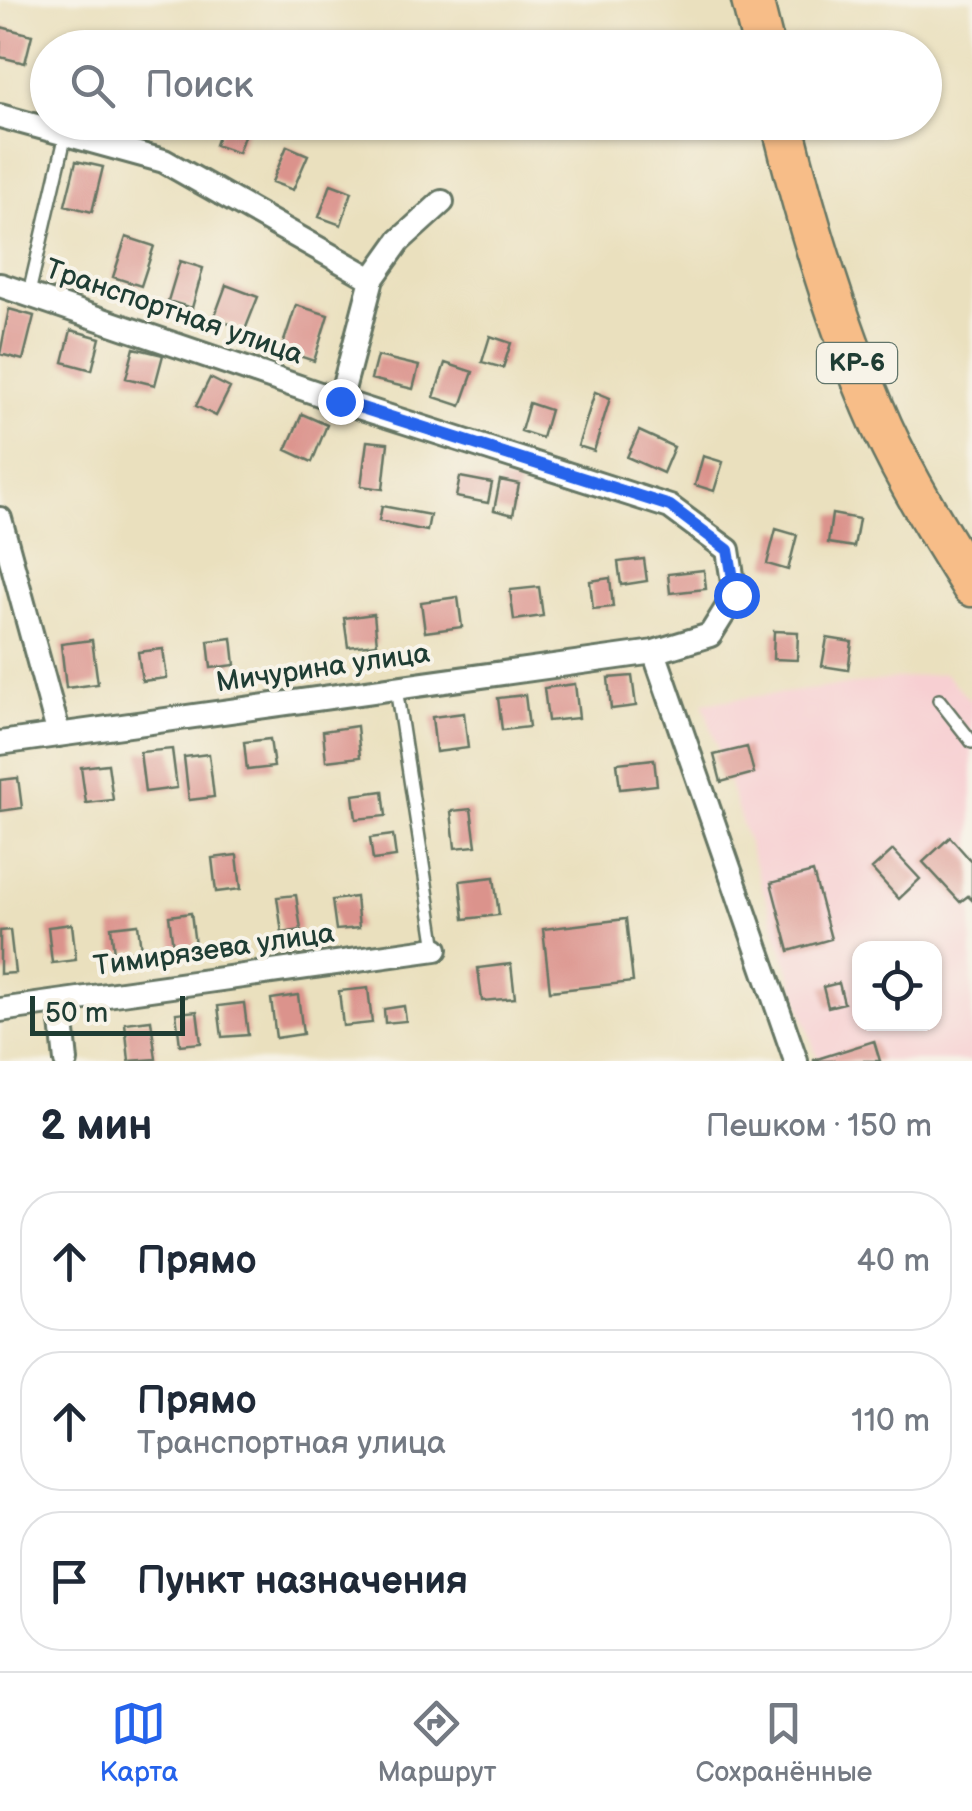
<!DOCTYPE html>
<html lang="ru">
<meta charset="utf-8">
<style>
:root{--surface:#fff;--page:#f2f2f3;--text:#1f2937;--muted:#747a83;--line:#e0e1e3;--accent:#2563eb}
body{margin:0;font-family:"Balsamiq Sans",sans-serif;background:var(--page);color:var(--text)}
.controls{position:absolute;right:30px;bottom:30px;display:grid;overflow:hidden;border-radius:20px;box-shadow:0 2px 8px #0004}
.controls button{width:90px;height:90px;display:grid;place-items:center;padding:0;border:0;border-bottom:2px solid var(--line);background:var(--surface);color:var(--text);font:50px sans-serif}
.scale{position:absolute;left:30px;bottom:25px;width:155px;box-sizing:border-box;padding-left:10px;border:5px solid #1f3d34;border-top:0;font-size:28px;line-height:35px;white-space:nowrap;color:#1f3d34;-webkit-text-stroke:8px #f7f3e8;paint-order:stroke}
.stop{position:absolute;width:30px;height:30px;margin:-22px;border:8px solid #2563eb;border-radius:50%;background:#fff}
.stop.end{background:#2563eb;border-color:#fff;box-shadow:0 2px 10px #0008}
.list{margin:0;padding:0;list-style:none}
h2{display:flex;justify-content:space-between;align-items:center;height:130px;margin:0;padding:0 40px;font-size:42px}
h2 small{font-size:32px;font-weight:400;color:var(--muted)}
.list li{display:grid;grid-template-columns:65px 1fr auto;gap:30px;align-items:center;box-sizing:border-box;height:140px;margin:0 20px 20px;padding:0 20px;border:2px solid var(--line);border-radius:40px}
.list b{display:block;font-size:38px;white-space:nowrap}
.list p{margin:0;font-size:32px;white-space:nowrap;color:var(--muted)}
.list em{font-size:32px;font-style:normal;color:var(--muted)}
.icon{flex:none;width:55px;height:55px;fill:none;stroke:currentColor;stroke-width:2;stroke-linecap:round;stroke-linejoin:round}
.map{position:relative;flex:none;width:972px;height:1061px;overflow:hidden}
.search{position:absolute;background:var(--surface);box-shadow:0 2px 8px #0004;left:30px;right:30px;top:30px;height:110px;display:flex;align-items:center;gap:25px;box-sizing:border-box;padding:0 35px;border-radius:55px;color:var(--muted);font-size:38px}
.sheet{height:610px;background:var(--surface)}
nav{display:flex;justify-content:space-around;align-items:center;box-sizing:border-box;height:140px;border-top:2px solid var(--line);background:var(--surface);font-size:28px;color:var(--muted)}
nav a{display:grid;justify-items:center;gap:5px}
nav .on{color:var(--accent)}
.map>svg:first-child{display:block}
.built{fill:#f7cfd2;fill-rule:evenodd}
.building{fill:#db938c}
.lines{fill:none;stroke-linecap:round;stroke-linejoin:round}
.lane-casing{stroke:#667664;stroke-width:16}
.street-casing{stroke:#667664;stroke-width:28}
.highway-casing{stroke:#667664;stroke-width:45}
.lane{stroke:#fff;stroke-width:11}
.street{stroke:#fff;stroke-width:22}
.highway{stroke:#f7bd88;stroke-width:40}
.route{stroke:#2563eb;stroke-width:12}
.labels{text-anchor:middle;dominant-baseline:central;stroke-width:8;stroke-linejoin:round;paint-order:stroke}
.shield{fill:#f7f3e8;stroke:#60746a;stroke-width:2.5}
.shield-label{font-size:25px;font-weight:bold;fill:#1f3d34}
.street-label{font-size:28px;fill:#1f3d34;stroke:#f7f3e8}
</style>
<div class="map">
<svg width="972" height="1061" viewBox="0 0 972 1061">
<rect width="100%" height="100%" fill="#f7f3e8"/>
<filter id="ink" filterUnits="userSpaceOnUse"><feTurbulence type="fractalNoise" baseFrequency=".01" numOctaves="2"/><feDisplacementMap in="SourceGraphic" scale="20" xChannelSelector="R" yChannelSelector="G"/><feConvolveMatrix kernelMatrix="1 2 1 2 8 2 1 2 1" color-interpolation-filters="sRGB"/></filter>
<filter id="wash" filterUnits="userSpaceOnUse"><feTurbulence type="fractalNoise" baseFrequency=".0048" numOctaves="4" result="noise"/><feDisplacementMap in="SourceGraphic" scale="40" xChannelSelector="R" yChannelSelector="G"/><feGaussianBlur stdDeviation="2.25" result="paint"/><feColorMatrix in="noise" values="0 0 0 0 0 0 0 0 0 0 0 0 0 0 0 0 0 1.4 0 .05"/><feComposite in="paint" operator="in"/></filter>
<g filter="url(#wash)">
<rect width="100%" height="100%" fill="#eae0be"/>
<path class="built" d="M944,673L972,702V1061H818L703,703ZM860,948H934V1024H860Z"/>
<g id="blocks">
<path class="building" d="M1,27L32,35L25,63L0,57Z
M223,122H249L238,153L215,145Z
M287,146L308,155L293,190L272,182Z
M76,161L103,167L92,212L65,205Z
M331,184L352,192L341,225L319,217Z
M126,237L154,246L141,286L113,277Z
M180,261L203,268L192,308L168,301Z
M226,285L258,297L245,330L214,318Z
M296,305L328,315L314,361L281,350Z
M9,309L34,316L23,360L0,354Z
M71,330L100,338L92,370L63,362Z
M490,336L511,343L503,368L482,362Z
M134,348L163,355L155,385L126,378Z
M377,356L419,366L413,389L371,379Z
M445,363L473,372L461,406L434,397Z
M210,378L230,388L216,416L196,406Z
M595,392L610,398L594,451L578,446Z
M529,403L550,410L542,438L521,431Z
M302,414L327,425L312,462L286,450Z
M639,431L674,447L663,473L627,457Z
M367,441L388,443L383,489L361,486Z
M703,456L723,462L714,491L695,485Z
M460,477L492,483L488,503L456,497Z
M500,480L519,484L513,515L494,510Z
M382,506L430,515L427,531L379,521Z
M832,514L859,519L854,547L828,543Z
M776,529L797,535L788,570L767,564Z
M644,559L647,581L621,585L618,562Z
M704,570L706,589L670,593L668,574Z
M610,578L613,607L593,609L590,581Z
M539,587L543,616L514,620L510,590Z
M458,597L462,627L425,632L421,602Z
M374,614L377,644L348,647L344,618Z
M774,631L798,632L797,660L773,659Z
M232,638L235,665L211,668L208,641Z
M827,638L852,642L848,670L822,666Z
M92,640L98,684L66,688L61,644Z
M163,649L167,678L142,681L138,652Z
M632,676L636,706L611,709L608,678Z
M575,684L579,718L548,721L544,688Z
M525,695L529,727L502,730L498,698Z
M464,713L468,748L436,752L432,717Z
M357,726L360,757L326,761L323,731Z
M270,739L274,767L247,770L244,742Z
M747,747L754,773L721,782L714,755Z
M172,749L177,788L145,792L140,752Z
M209,754L214,797L189,800L184,757Z
M654,759L657,785L620,789L617,763Z
M108,764L113,800L86,803L81,767Z
M18,778L22,808L0,811V780Z
M383,791L386,816L356,819L353,795Z
M471,809L476,846L455,848L451,811Z
M393,835L396,857L373,860L370,838Z
M950,837L972,862V900L968,896L960,902L923,862Z
M893,850L920,879L899,899L872,869Z
M237,855L241,889L216,892L212,858Z
M813,872L831,939L789,951L771,883Z
M494,877L499,915L464,919L460,881Z
M296,895L301,930L282,933L277,897Z
M356,897L359,928L336,930L332,900Z
M191,913L195,945L173,947L169,916Z
M626,919L633,982L550,991L543,929Z
M72,924L76,960L52,963L48,927Z
M138,924L141,950L114,953L111,927Z
M10,930L15,973L0,974V931Z
M511,964L515,998L482,1001L478,968Z
M839,983L844,1003L828,1007L823,987Z
M368,988L372,1023L343,1026L339,991Z
M298,995L303,1034L276,1038L271,999Z
M244,1003L248,1035L222,1037L218,1006Z
M404,1006L406,1021L385,1023L384,1009Z
M197,1011L201,1043L180,1045L176,1013Z
M151,1020L156,1059L129,1061L125,1023Z
M874,1041L880,1061H814V1060Z"/>
</g>
</g>
<g filter="url(#ink)">
<use href="#blocks" fill-opacity="0" stroke="#667664" stroke-width="2.5"/>
<g class="lines">
<defs>
<path id="lane" d="M29,293L66,134
M396,688L436,949
M939,700L972,742"/>
<path id="street" d="M0,116L164,161L372,279
M0,285L340,401L670,507L728,550L735,595L710,635L654,652L0,743
M340,401L372,279L399,241L442,202
M0,519L59,735
M654,652L796,1061
M60,1002L66,1061
M0,1010L436,949"/>
<path id="highway" d="M752,0L764,48
M782,122C807,225 839,330 882,427C907,482 940,535 972,586"/>
</defs>
<use href="#lane" class="lane-casing"/>
<use href="#street" class="street-casing"/>
<use href="#highway" class="highway-casing"/>
<use href="#lane" class="lane"/>
<use href="#street" class="street"/>
<use href="#highway" class="highway"/>
</g>
</g>
<g class="lines" filter="url(#ink)">
<path class="route" d="M340,401L670,506L728,550L736,595"/>
</g>
<g class="labels">
<rect class="shield" x="817" y="343" width="80" height="40" rx="8"/>
<g class="shield-label">
<text x="857" y="363">KP-6</text>
</g>
<g class="street-label">
<text transform="translate(174 312) rotate(19)">Транспортная улица</text>
<text transform="translate(323 668) rotate(-8)">Мичурина улица</text>
<text transform="translate(214 950) rotate(-8)">Тимирязева улица</text>
</g>
</g>
</svg>
<div class="controls">
<button><svg class="icon" aria-label="locate" viewBox="0 0 24 24"><circle cx="12" cy="12" r="6"/><path d="M12 2v4M12 18v4M2 12h4M18 12h4"/></svg></button>
</div>
<div class="scale">50 m</div>
<div class="stop" style="left:736px;top:595px"></div>
<div class="stop end" style="left:340px;top:401px"></div>
<div class="search"><svg class="icon" aria-label="search" viewBox="0 0 24 24"><circle cx="10" cy="10" r="6"/><path d="M15 15l6 6"/></svg>Поиск</div>
</div>
<section class="sheet">
<h2>2 мин<small>Пешком · 150 m</small></h2>
<ul class="list">
<li><svg class="icon" aria-label="ahead" viewBox="0 0 24 24"><path d="M12 20V5M6 11l6-6 6 6"/></svg><div><b>Прямо</b></div><em>40 m</em></li>
<li><svg class="icon" aria-label="ahead" viewBox="0 0 24 24"><path d="M12 20V5M6 11l6-6 6 6"/></svg><div><b>Прямо</b><p>Транспортная улица</p></div><em>110 m</em></li>
<li><svg class="icon" aria-label="arrive" viewBox="0 0 24 24"><path d="M6 21V4h12l-3 4 3 4H6"/></svg><div><b>Пункт назначения</b></div></li>
</ul>
</section>
<nav>
<a class="on"><svg class="icon" aria-label="map" viewBox="0 0 24 24"><path d="M3 6l6-2 6 2 6-2v14l-6 2-6-2-6 2zM9 4v14M15 6v14"/></svg>Карта</a>
<a><svg class="icon" aria-label="directions" viewBox="0 0 24 24"><path d="M12 3l9 9-9 9-9-9zM9 14v-3h6M13 9l2 2-2 2"/></svg>Маршрут</a>
<a><svg class="icon" aria-label="saved" viewBox="0 0 24 24"><path d="M7 4h10v16l-5-4-5 4z"/></svg>Сохранённые</a>
</nav>
